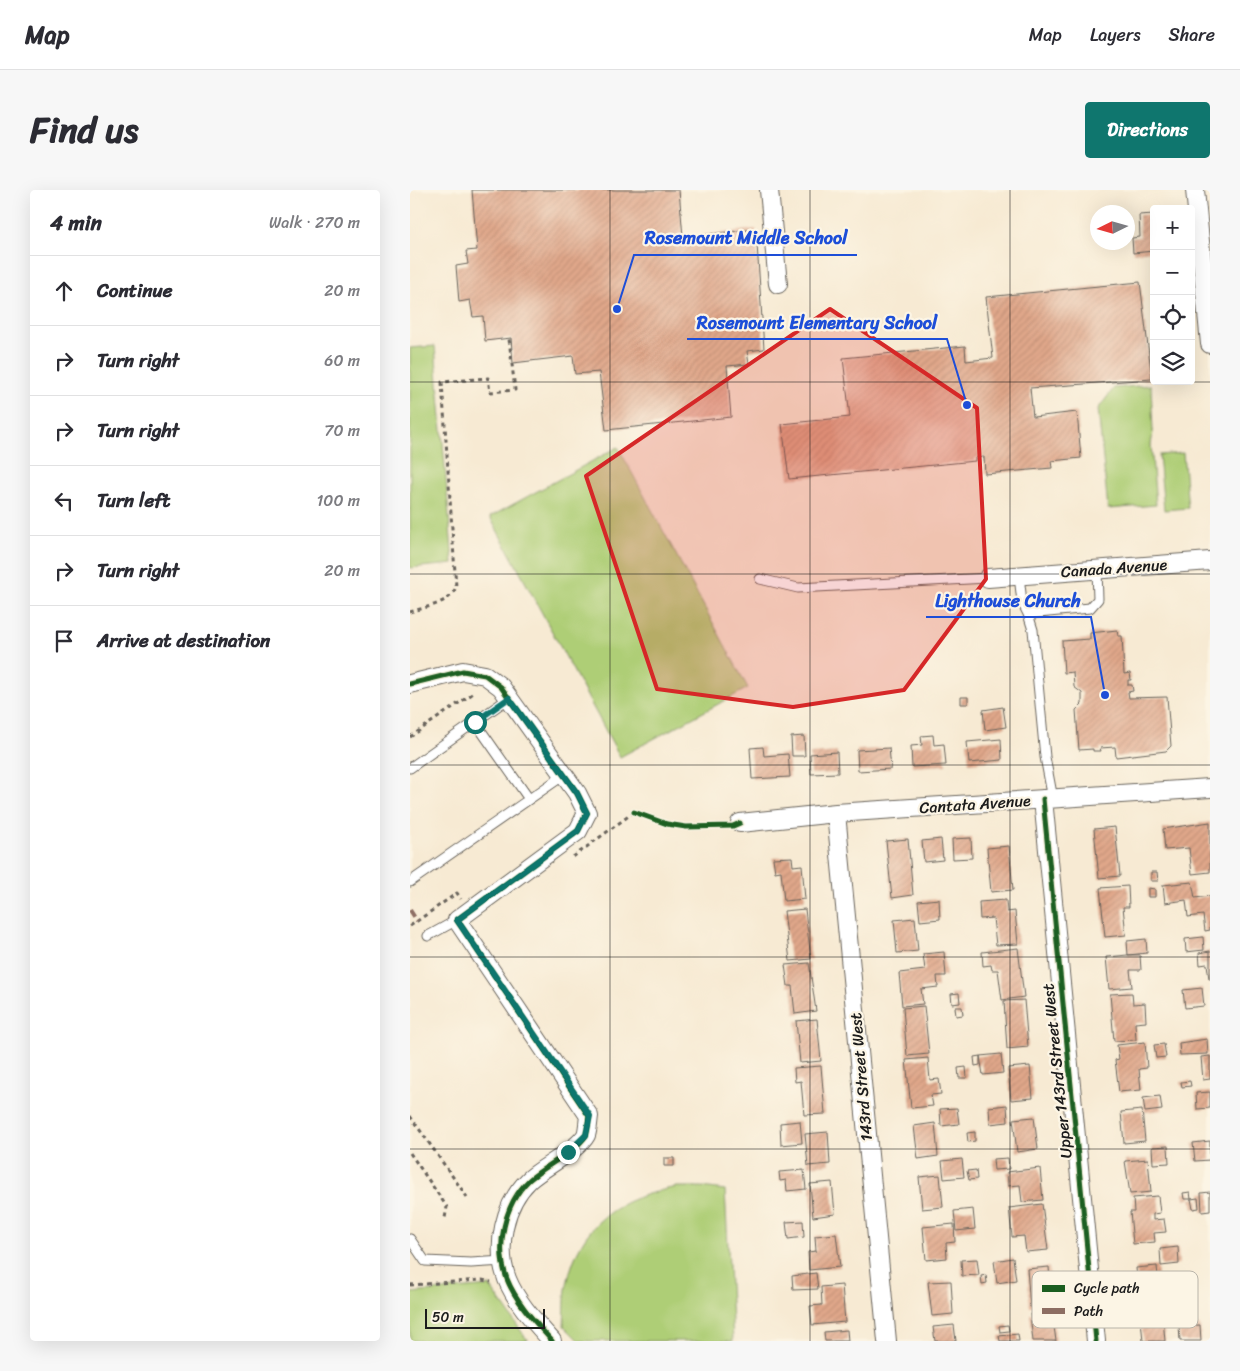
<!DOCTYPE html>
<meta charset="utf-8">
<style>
:root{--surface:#fff;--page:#f7f7f7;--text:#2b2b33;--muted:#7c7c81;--line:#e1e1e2;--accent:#0f766e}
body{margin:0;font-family:Sriracha,sans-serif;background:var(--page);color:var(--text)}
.controls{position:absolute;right:15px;top:15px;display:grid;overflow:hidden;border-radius:5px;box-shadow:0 5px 20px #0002}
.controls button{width:45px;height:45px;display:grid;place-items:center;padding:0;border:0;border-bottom:1px solid var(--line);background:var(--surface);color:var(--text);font:25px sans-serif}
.compass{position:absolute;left:680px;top:15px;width:45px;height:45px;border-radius:50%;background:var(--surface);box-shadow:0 5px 20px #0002;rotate:265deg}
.scale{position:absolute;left:15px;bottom:12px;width:120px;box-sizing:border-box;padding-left:5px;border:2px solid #1c1c1c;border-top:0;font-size:14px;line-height:18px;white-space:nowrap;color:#1c1c1c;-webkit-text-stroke:4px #fcf5e5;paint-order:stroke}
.stop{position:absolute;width:15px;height:15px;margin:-11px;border:4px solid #0f766e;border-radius:50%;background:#fff}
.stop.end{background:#0f766e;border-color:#fff;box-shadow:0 1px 5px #0008}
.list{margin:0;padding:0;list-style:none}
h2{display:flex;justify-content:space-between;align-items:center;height:65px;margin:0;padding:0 20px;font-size:21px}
h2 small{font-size:16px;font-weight:400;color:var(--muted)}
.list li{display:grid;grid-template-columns:32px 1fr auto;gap:15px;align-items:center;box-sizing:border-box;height:70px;padding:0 20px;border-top:1px solid var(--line)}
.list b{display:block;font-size:19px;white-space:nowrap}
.list em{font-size:16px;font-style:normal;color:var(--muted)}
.icon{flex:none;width:28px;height:28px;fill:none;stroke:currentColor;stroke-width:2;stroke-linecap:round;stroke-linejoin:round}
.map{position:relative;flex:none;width:800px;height:1151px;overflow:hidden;border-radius:5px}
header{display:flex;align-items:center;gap:30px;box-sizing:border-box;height:70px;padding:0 25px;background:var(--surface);border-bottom:1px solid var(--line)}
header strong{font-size:24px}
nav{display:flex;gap:28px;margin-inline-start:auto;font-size:18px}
.intro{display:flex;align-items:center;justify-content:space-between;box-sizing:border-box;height:120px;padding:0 30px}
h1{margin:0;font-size:35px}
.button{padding:12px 22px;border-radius:5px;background:var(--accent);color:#fff;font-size:18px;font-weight:700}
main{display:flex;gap:30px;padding:0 30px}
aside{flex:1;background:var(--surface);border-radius:5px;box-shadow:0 5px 20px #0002}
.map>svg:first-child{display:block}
.park{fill:#aece76;stroke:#657549}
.building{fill:url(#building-hatch)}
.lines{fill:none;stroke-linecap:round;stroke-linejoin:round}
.lane-casing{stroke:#69645c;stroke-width:11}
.street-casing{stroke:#69645c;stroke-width:20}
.path{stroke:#69645c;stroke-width:3;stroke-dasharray:4 4;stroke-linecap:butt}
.lane{stroke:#fff;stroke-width:9}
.street{stroke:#fff;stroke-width:18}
.quiet{stroke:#8d6e63;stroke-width:4;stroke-dasharray:8 4;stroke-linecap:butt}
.cycleway-casing{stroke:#fcf5e5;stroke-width:8}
.cycleway{stroke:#1b5e20;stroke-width:5}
.route{stroke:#0f766e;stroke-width:6}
.marked{fill:#d62828;fill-opacity:0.2;stroke:#d62828;stroke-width:4;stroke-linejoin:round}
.grid{fill:none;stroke:#1c1c1c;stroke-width:1;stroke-opacity:0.55}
.labels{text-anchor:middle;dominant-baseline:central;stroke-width:4.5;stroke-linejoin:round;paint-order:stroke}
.street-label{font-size:16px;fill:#1c1c1c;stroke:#fcf5e5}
.key{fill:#fcf5e5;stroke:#b9b4a9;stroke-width:1}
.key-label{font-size:14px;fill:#1c1c1c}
.leader{fill:none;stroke:#1d4ed8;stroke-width:2}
.callout-dot{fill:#1d4ed8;stroke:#fcf5e5;stroke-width:2}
.callout-label{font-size:18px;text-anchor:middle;font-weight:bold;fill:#1d4ed8;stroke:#fcf5e5;stroke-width:4.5;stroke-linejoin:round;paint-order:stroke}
</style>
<header>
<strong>Map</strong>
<nav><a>Map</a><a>Layers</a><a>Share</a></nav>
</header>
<div class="intro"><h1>Find us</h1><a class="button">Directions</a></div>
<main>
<aside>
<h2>4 min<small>Walk · 270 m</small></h2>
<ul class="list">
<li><svg class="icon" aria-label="ahead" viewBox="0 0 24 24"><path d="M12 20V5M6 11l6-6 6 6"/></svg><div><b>Continue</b></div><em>20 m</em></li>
<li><svg class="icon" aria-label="right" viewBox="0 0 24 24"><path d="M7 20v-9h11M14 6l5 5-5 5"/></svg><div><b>Turn right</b></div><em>60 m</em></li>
<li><svg class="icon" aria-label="right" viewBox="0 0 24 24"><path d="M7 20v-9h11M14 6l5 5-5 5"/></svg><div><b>Turn right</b></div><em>70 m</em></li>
<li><svg class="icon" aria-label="left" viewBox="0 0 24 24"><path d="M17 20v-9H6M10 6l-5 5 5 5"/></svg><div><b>Turn left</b></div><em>100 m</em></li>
<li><svg class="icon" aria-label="right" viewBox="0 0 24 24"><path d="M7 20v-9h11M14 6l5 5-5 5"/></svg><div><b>Turn right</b></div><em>20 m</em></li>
<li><svg class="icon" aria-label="arrive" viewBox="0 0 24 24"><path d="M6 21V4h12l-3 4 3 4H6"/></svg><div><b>Arrive at destination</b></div></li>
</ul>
</aside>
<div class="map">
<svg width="800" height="1151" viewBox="0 0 800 1151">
<defs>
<pattern id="building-hatch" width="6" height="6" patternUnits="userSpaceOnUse" patternTransform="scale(1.25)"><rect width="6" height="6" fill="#e0a78a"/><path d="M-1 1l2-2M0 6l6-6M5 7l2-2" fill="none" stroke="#c08f76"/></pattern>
</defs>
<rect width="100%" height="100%" fill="#fcf5e5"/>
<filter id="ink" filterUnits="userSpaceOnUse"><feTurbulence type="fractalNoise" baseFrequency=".02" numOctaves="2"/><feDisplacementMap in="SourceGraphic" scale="10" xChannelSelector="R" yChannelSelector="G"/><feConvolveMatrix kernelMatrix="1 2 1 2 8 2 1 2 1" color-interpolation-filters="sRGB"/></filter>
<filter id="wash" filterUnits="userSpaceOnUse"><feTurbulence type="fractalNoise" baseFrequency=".0096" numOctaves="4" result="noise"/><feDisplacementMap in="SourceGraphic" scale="20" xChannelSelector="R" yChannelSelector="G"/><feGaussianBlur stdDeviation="1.12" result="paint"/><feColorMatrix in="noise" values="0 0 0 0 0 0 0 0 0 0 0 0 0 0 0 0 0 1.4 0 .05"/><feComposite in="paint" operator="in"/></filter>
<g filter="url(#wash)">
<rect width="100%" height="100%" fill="#f7ead3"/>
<path class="park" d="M25,156L43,374L0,378V158Z
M741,195L743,242L741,255L746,315L698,319L688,219L704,198Z
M208,257L338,498L210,567L80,327Z
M773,263L778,318L754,320L749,265Z
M267,997H291L315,1000L323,1151H169L154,1136C155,1122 154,1107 157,1094C170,1032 208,1008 267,997Z
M80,1096L118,1151H0V1103Z"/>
<g id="blocks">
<path class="building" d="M62,0H269L273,47L346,39L354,159L337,161L339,174L317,176L321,227L196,240L189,182L165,184L163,166L103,173L101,148L75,151L73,126L63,127L60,110L49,112L46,76L58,74L56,61L67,60Z
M744,24V61L723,63L722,48L730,47L729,25Z
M730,92L742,189L620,198L623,227L667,222L671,268L641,271L642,278L575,284L574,267L565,268V271L379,289L372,234L440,227L433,168L555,156L556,171L583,168L576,107Z
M707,440L708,446H712L714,484L720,483L721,490H718V495H722L723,501L718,502L719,508L757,507L761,556L756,561L706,567L705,557L690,558L691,561H683V559L669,560L666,520L672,514V503L664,497L663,482L654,483L652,451L680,449V443Z
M551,507H558V514H551Z
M593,517L596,537L575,540L573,520Z
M523,545L524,555L534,554L536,575L502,577L501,556L512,555L511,546Z
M394,546L395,566H382L381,547Z
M591,549L592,570L559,573L557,552Z
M353,557L354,566L378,564L380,587L342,589L340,558Z
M479,558L481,579L448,581L447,560Z
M427,562L428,583L401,584L400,564Z
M800,632V682L782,684L779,658L755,660L753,639Z
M705,637L710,686L689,688L684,639Z
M561,648L562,668L543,669L542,649Z
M498,649L503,705L482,708L476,651Z
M531,649L533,670L514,672L512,651Z
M599,656L603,700L581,702L577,658Z
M382,667L383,676L392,675L395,709L374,711L371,681L365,682L363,668Z
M741,682H747L748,691H741Z
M782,692L785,708L800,706V740L795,741L793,725L778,727L776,710L755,713L753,695Z
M718,696L719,717H713L716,745L695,747L690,698Z
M738,698L745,699V707H738Z
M529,709L530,729L510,731L508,711Z
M596,710L597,722L605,721L608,754L586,755L583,728L570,729L569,712Z
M395,719L401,769L380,771L374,721Z
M505,728L508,761L487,763L484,730Z
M793,747L794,760L776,762L775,749Z
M736,749L737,763L718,765H730L731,780H720L722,797L699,799L696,767L718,765L717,751Z
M608,758L614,807L592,810L588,780H582L581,775L573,776L572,762Z
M800,761V789H799L797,774L790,775L789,763Z
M534,762L536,786H527L528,797L511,799L513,814L492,816L489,783L515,780L513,764Z
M399,773L406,821L385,824L382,796H378L375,775Z
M792,798L794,816L775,818L773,800Z
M549,803L550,813L542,814L541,804Z
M722,803L723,814L735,813L736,832L725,833L726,850L704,851L700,804Z
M614,810L618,857L597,859L594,811Z
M514,816L519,864L497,866L493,818Z
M545,817H552L553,825L546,826Z
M407,829L411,871L390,873L386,831Z
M797,849L798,864L770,865L769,853Z
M735,852L737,878L729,879L731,900L709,902L705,870L709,869L707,855Z
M754,854L756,867L746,868L744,855Z
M591,864L593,883L573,885L570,866Z
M570,866V875L565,876L564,867Z
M800,866V889L793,890L791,867Z
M518,868L520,890L529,889L531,904L521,905L523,916L501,918L496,870Z
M411,876L415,924L394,925L391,891L385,892L384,878Z
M620,876L623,908L601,910L598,878Z
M556,877L557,888H549L548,878Z
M780,891L781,896L772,897L771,892Z
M800,902V918L787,919L786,903Z
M750,906L752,920L735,922L733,908Z
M597,915L598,932L580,934L579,917Z
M547,918L549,934L531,936L530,919Z
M732,920L735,951L714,953L711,922Z
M624,927L628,959L607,962L603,929Z
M390,931L392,953L371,955L370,933Z
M525,933L528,966L508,969L504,936Z
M418,942L420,974L398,976L395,944Z
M565,942V951L558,952L557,943Z
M800,951V970L785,971L783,953Z
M758,956L759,973L743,974L742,957Z
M254,968H264V976H254Z
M598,968L599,979L584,980L583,969Z
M552,969L554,987L534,989L532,971Z
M738,969L741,1002L720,1004L715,971Z
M630,978L633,1010L612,1012L610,995L598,996L597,982Z
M394,980L396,999L377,1001L376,990L370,991L369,982Z
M566,980L567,989L559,990L557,981Z
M530,985L533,1017L512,1019L509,987Z
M422,992L425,1024L403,1027L400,994Z
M780,1002L781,1009H774L773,1003Z
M800,1002V1021L792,1022L791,1003Z
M748,1006L750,1023L743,1024V1030L754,1029L756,1042L744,1043L745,1052L723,1054L720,1022H724L723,1008Z
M788,1008L789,1018L783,1019L781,1009Z
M632,1014L638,1060L616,1062L614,1046L602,1047L599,1018Z
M563,1019L565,1039L546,1041L544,1021Z
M393,1031L394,1047L378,1049L376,1032Z
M544,1034L545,1052L536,1053L537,1068L516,1070L513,1037Z
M426,1044L430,1077L399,1080L398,1062L406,1061L405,1046Z
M768,1057L769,1074L751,1076L750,1059Z
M603,1068L606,1090L587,1093L584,1071Z
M567,1069L569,1085L552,1086L551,1070Z
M747,1076L750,1108L729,1110L726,1078Z
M639,1077L642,1115L620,1117L617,1079Z
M406,1083L408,1099L383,1100L382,1086Z
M576,1085L577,1093L572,1094L571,1086Z
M541,1091L543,1124L522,1126L518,1092Z
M432,1095L435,1132L402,1135L400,1116L412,1115L411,1097Z
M752,1118L755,1151H733L730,1120Z
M642,1122L646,1151H623L620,1124Z
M544,1135L546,1151H525L523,1137Z
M598,1135L599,1141L590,1142L589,1136Z
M790,1135L791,1151H770L769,1136Z
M437,1140L438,1151H415L414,1142Z
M608,1144L609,1151H590L589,1146Z"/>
</g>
</g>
<g filter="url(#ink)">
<use href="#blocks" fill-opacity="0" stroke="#69645c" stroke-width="1"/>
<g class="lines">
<defs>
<path id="lane" d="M609,386L612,412L618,424L680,418L688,409L687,380
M350,389L388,398L578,388
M618,424L623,440L635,567L643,609
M65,532L119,609
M0,578L99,508
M0,692L154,585
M18,746L47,730
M0,1049L15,1071L61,1073L94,1071"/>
<path id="street" d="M359,0L368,94
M785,0L800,154
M578,388L800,371
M0,494L53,481L75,485L91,497L167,603L177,623L168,641L47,730L179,926C178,932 178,940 176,945C168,960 133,977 119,990C94,1014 85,1057 97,1089C106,1112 126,1133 142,1151
M633,609L686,1151
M426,623L477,1151
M330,633L426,623L800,598"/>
</defs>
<use href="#lane" class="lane-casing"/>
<use href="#street" class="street-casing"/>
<path class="path" d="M0,422C15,417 40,414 46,397L32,192L78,188L80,202L105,200L99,149
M0,547L62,504
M163,667L224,622
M0,736L47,703L51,709
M0,926L57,1007
M0,963L37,1017L35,1028
M0,1095L72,1090L81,1092"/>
<use href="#lane" class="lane"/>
<use href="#street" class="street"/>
<path class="quiet" d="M0,720L7,731"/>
<defs>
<path id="cycleway" d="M0,494L53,481L75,485L91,497L167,603L177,623L168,641L47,730L179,926C178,932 178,940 176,945C168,960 133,977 119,990C94,1014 85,1057 97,1089C106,1112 126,1133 142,1151
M633,609L686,1151
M224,622L257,634L276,637L323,636L330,633"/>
</defs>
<use href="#cycleway" class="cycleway-casing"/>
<use href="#cycleway" class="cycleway"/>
</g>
</g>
<g class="lines" filter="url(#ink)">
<path class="route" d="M65,532L99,508L167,603L177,623L168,641L47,730L180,926L176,945L158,962"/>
</g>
<path class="marked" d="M420,119L567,218L576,389L494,500L383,517L247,499L176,286Z"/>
<path class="grid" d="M200,0V1151M400,0V1151M600,0V1151M0,192H800M0,384H800M0,575H800M0,767H800M0,959H800"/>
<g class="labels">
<g class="street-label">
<text transform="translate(704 378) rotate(-4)">Canada Avenue</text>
<text transform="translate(565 614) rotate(-4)">Cantata Avenue</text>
<text transform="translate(647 881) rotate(-96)">Upper 143rd Street West</text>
<text transform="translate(451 887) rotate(-95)">143rd Street West</text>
</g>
</g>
<rect x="622" y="1081" width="166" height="57" rx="8" class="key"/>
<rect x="632" y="1095" width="23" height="7" fill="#1b5e20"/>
<rect x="632" y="1118" width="23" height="6" fill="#8d6e63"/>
<g class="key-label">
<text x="664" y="1103">Cycle path</text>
<text x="664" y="1126">Path</text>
</g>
<path class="leader" d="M207 119L224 65H447M557 215L537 149H277M695 505L681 427H516"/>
<g class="callout-dot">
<circle cx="207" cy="119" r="5"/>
<circle cx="557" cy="215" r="5"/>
<circle cx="695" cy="505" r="5"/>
</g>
<g class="callout-label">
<text x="336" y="54">Rosemount Middle School</text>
<text x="407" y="139">Rosemount Elementary School</text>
<text x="598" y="417">Lighthouse Church</text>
</g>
</svg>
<div class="controls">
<button>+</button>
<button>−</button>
<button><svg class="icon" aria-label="locate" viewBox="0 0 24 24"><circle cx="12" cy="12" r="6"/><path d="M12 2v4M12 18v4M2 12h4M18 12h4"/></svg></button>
<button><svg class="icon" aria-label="layers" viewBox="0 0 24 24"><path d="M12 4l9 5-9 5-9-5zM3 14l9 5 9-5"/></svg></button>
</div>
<svg class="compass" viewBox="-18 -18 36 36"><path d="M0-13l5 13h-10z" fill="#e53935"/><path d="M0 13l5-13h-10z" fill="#7c7c81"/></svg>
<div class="scale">50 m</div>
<div class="stop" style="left:65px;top:532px"></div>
<div class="stop end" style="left:158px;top:962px"></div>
</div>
</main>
